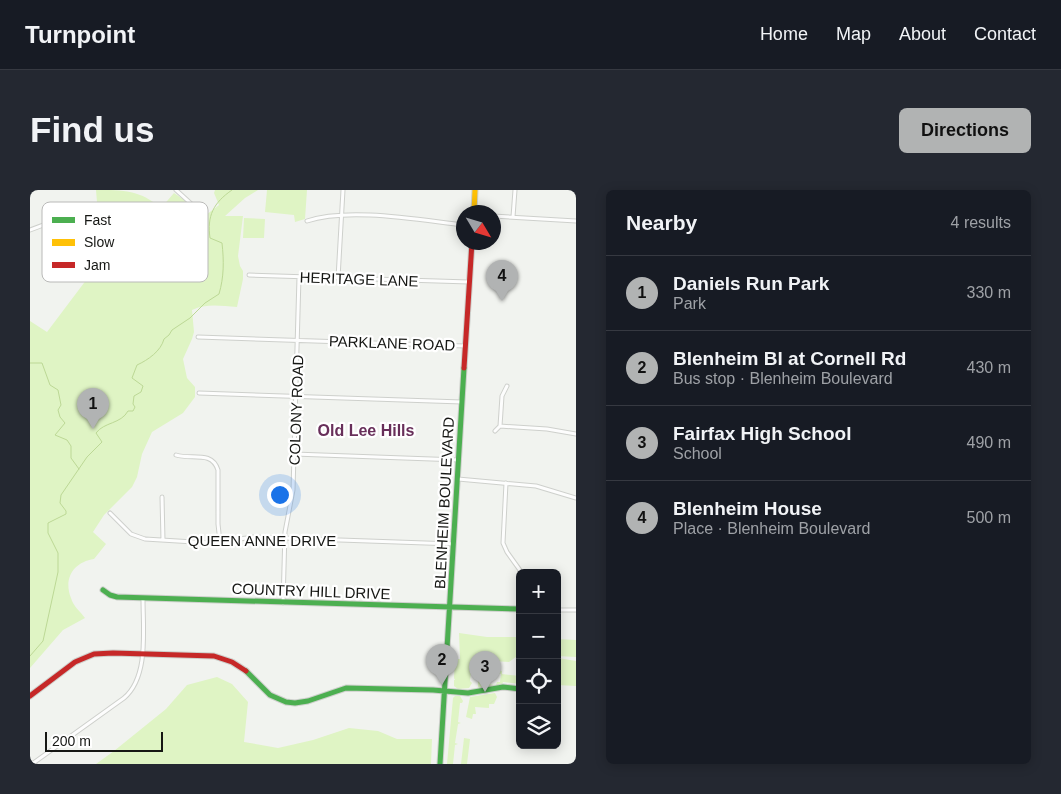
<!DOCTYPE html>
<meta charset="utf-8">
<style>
:root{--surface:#171b24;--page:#242831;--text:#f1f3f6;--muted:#9ea1a6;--line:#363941;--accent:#b1b3b3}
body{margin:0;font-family:Arial,sans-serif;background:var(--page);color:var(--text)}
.controls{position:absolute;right:15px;bottom:15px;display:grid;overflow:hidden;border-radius:8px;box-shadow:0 2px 12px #0003}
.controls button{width:45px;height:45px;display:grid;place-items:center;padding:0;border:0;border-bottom:1px solid var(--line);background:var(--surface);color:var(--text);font:25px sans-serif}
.compass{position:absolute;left:426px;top:15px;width:45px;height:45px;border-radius:50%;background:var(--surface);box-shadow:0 2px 12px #0003;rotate:128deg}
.scale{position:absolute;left:15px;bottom:12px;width:118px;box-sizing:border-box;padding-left:5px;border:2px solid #161714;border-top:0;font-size:14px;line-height:18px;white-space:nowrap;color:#161714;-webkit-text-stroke:4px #fff;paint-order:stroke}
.you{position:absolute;left:249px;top:304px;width:18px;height:18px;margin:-12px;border:4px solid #fff;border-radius:50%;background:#1a73e8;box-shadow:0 0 0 8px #1a73e833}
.badge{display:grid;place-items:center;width:32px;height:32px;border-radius:50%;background:var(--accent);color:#111;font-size:16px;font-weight:700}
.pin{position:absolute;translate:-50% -41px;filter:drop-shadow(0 1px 2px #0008)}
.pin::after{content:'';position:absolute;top:26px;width:18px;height:15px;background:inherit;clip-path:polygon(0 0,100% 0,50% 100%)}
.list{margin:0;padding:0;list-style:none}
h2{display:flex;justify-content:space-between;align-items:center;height:65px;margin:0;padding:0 20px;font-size:21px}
h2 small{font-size:16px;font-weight:400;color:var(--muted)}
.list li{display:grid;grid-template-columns:32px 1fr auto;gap:15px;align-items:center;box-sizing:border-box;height:75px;padding:0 20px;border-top:1px solid var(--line)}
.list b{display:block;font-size:19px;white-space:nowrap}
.list p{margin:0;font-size:16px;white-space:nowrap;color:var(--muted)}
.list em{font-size:16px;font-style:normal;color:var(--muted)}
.icon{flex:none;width:28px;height:28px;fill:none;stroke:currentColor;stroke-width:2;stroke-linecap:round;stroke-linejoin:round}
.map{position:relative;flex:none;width:546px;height:574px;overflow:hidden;border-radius:8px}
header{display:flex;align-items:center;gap:30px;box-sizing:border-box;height:70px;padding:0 25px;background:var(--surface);border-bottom:1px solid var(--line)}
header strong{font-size:24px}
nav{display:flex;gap:28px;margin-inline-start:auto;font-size:18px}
.intro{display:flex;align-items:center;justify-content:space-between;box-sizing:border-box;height:120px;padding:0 30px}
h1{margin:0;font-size:35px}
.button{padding:12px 22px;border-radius:8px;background:var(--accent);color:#111;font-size:18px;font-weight:700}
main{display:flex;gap:30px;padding:0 30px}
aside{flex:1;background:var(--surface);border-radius:8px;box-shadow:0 2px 12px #0003}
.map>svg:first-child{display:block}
.green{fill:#dff4c4}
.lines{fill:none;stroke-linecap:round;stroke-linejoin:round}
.stream{stroke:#bcd895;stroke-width:1}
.street-casing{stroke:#ced0cc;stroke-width:5}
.fast-casing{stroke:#ced0cc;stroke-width:7}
.slow-casing{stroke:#ced0cc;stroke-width:7}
.jam-casing{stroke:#ced0cc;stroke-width:7}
.street{stroke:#fdfdfd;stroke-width:3}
.fast{stroke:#4caf50;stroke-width:5}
.slow{stroke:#ffc107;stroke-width:5}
.jam{stroke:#c62828;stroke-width:5}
.labels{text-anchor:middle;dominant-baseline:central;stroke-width:4.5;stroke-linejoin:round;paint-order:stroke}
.street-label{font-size:15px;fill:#161714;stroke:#fff}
.neighbourhood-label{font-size:16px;font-weight:bold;fill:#682f5a;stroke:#fff}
.key{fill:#fff;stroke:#b9b9b8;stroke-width:1}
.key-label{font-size:14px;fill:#161714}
</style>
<header>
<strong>Turnpoint</strong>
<nav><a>Home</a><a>Map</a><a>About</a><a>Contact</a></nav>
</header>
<div class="intro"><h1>Find us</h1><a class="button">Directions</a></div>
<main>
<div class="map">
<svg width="546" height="574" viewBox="0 0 546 574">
<rect width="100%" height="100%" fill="#f1f3ef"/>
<path class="green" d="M66,0C94,0 110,0 131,18L144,3L176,25L189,15L184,3L185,0H228L215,8L195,26H213L208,66L210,76L213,81V89L207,117C191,116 177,113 162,120L164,142L162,149L153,169L157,188L165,197V207L153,223L122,242L112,264L107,287L102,297L74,325L63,342L76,354L64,369C44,372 33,388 41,408C43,416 50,421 55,428L33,440L0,478V131L17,142L69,73L70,50Z
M237,0H277L275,29L265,32L264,25L235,22Z
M214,28L235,29L234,48H213Z
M429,443L457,447H490V464L479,472L446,470L445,473H442L440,491L442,493L439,498L428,499L424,496V490H425L424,488L425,469H430Z
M527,449L546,450V467L527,466Z
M528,468L546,471V496L527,495Z
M468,480L472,481V484L490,486V494L473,492L472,495L453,498L448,497V489L450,493L466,495L467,492H470L471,484L467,483Z
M187,487L202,494L218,512L214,552L248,558L283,550L319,538L348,541L367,549H402L401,574H66L84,561L136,519L157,495Z
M465,503L467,507L464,514H459V518L445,517L446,524H443L442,529L436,527L440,507Z
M425,506H430L433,511L432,513H430L428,532L431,533L428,534L425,553L428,554L425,555L423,574H417L423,508Z
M434,548L440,549L437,574H431Z"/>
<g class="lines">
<path class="stream" d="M0,173H12L20,195L28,200L31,215L28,220L30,227L35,233L25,245L37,250L41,256V268L49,279
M0,466L13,451L28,382V363L18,343V333L36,324V321L30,313L31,305L57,267L72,252L66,243C74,232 91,234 98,221H103L105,217L103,214L104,206L111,202L113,196L102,188L107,175C118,170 131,161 134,149L139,145L142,140L160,128L175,113L189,104C194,87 194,71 192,53L180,48C177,26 183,13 202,0"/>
<defs>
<path id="street" d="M146,0L167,19
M463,26L546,31
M483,27L485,0
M277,31C319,17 389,30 433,35
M0,40L40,25
M219,85L439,92
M308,88L313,0
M168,147L435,156
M169,203L432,212
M470,236L517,239L546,244
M470,236L472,206L477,196
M465,241L470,236
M264,264L429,270
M146,265C161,270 182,260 188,280V334L190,352
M428,289L506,296L546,308
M476,293L473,353L477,362L492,383
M132,307L133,350
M80,323L101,344L115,349L180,353L224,347L424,354
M253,413L255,342L263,300L269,87
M527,420H546
M2,574L94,508C119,487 113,440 113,409"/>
<path id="fast" d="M73,400L80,405L87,407L490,419
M216,481L240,505L256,512L265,513L278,511L316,498L403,500L438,503L473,497L490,499
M410,574L434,178"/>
<path id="slow" d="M444,22L445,0"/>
<path id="jam" d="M434,178L442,52
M0,506L45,472L64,464L83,463L184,466L202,472L216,481"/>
</defs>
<use href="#street" class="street-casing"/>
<use href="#fast" class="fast-casing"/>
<use href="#slow" class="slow-casing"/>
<use href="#jam" class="jam-casing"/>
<use href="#street" class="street"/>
<use href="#fast" class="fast"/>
<use href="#slow" class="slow"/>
<use href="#jam" class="jam"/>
</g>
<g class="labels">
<g class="street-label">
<text transform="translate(329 89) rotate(2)">HERITAGE LANE</text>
<text transform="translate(362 153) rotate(2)">PARKLANE ROAD</text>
<text transform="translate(266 220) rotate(-88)">COLONY ROAD</text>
<text transform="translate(414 313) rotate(-87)">BLENHEIM BOULEVARD</text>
<text x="232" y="350">QUEEN ANNE DRIVE</text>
<text transform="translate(281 401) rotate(2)">COUNTRY HILL DRIVE</text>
</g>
<g class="neighbourhood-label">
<text x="336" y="240">Old Lee Hills</text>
</g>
</g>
<rect x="12" y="12" width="166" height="80" rx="8" class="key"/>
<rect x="22" y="27" width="23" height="6" fill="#4caf50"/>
<rect x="22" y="49" width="23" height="7" fill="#ffc107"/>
<rect x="22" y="72" width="23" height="6" fill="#c62828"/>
<g class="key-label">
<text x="54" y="35">Fast</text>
<text x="54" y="57">Slow</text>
<text x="54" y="80">Jam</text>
</g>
</svg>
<div class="controls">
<button>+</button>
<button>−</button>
<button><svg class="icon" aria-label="locate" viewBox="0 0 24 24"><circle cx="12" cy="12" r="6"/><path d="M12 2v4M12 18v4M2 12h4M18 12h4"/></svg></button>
<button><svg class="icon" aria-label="layers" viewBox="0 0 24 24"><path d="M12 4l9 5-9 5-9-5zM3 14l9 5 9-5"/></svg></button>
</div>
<svg class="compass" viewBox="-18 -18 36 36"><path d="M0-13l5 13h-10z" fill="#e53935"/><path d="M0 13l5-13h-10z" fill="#9ea1a6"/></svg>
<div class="scale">200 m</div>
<div class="you"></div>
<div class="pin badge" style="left:63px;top:239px">1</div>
<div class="pin badge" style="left:412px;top:495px">2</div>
<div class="pin badge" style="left:455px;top:502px">3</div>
<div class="pin badge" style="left:472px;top:111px">4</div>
</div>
<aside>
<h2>Nearby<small>4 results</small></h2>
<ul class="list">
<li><span class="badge">1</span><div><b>Daniels Run Park</b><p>Park</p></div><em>330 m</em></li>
<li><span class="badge">2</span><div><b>Blenheim Bl at Cornell Rd</b><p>Bus stop · Blenheim Boulevard</p></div><em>430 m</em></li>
<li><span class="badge">3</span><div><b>Fairfax High School</b><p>School</p></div><em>490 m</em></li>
<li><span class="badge">4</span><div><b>Blenheim House</b><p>Place · Blenheim Boulevard</p></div><em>500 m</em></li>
</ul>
</aside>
</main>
